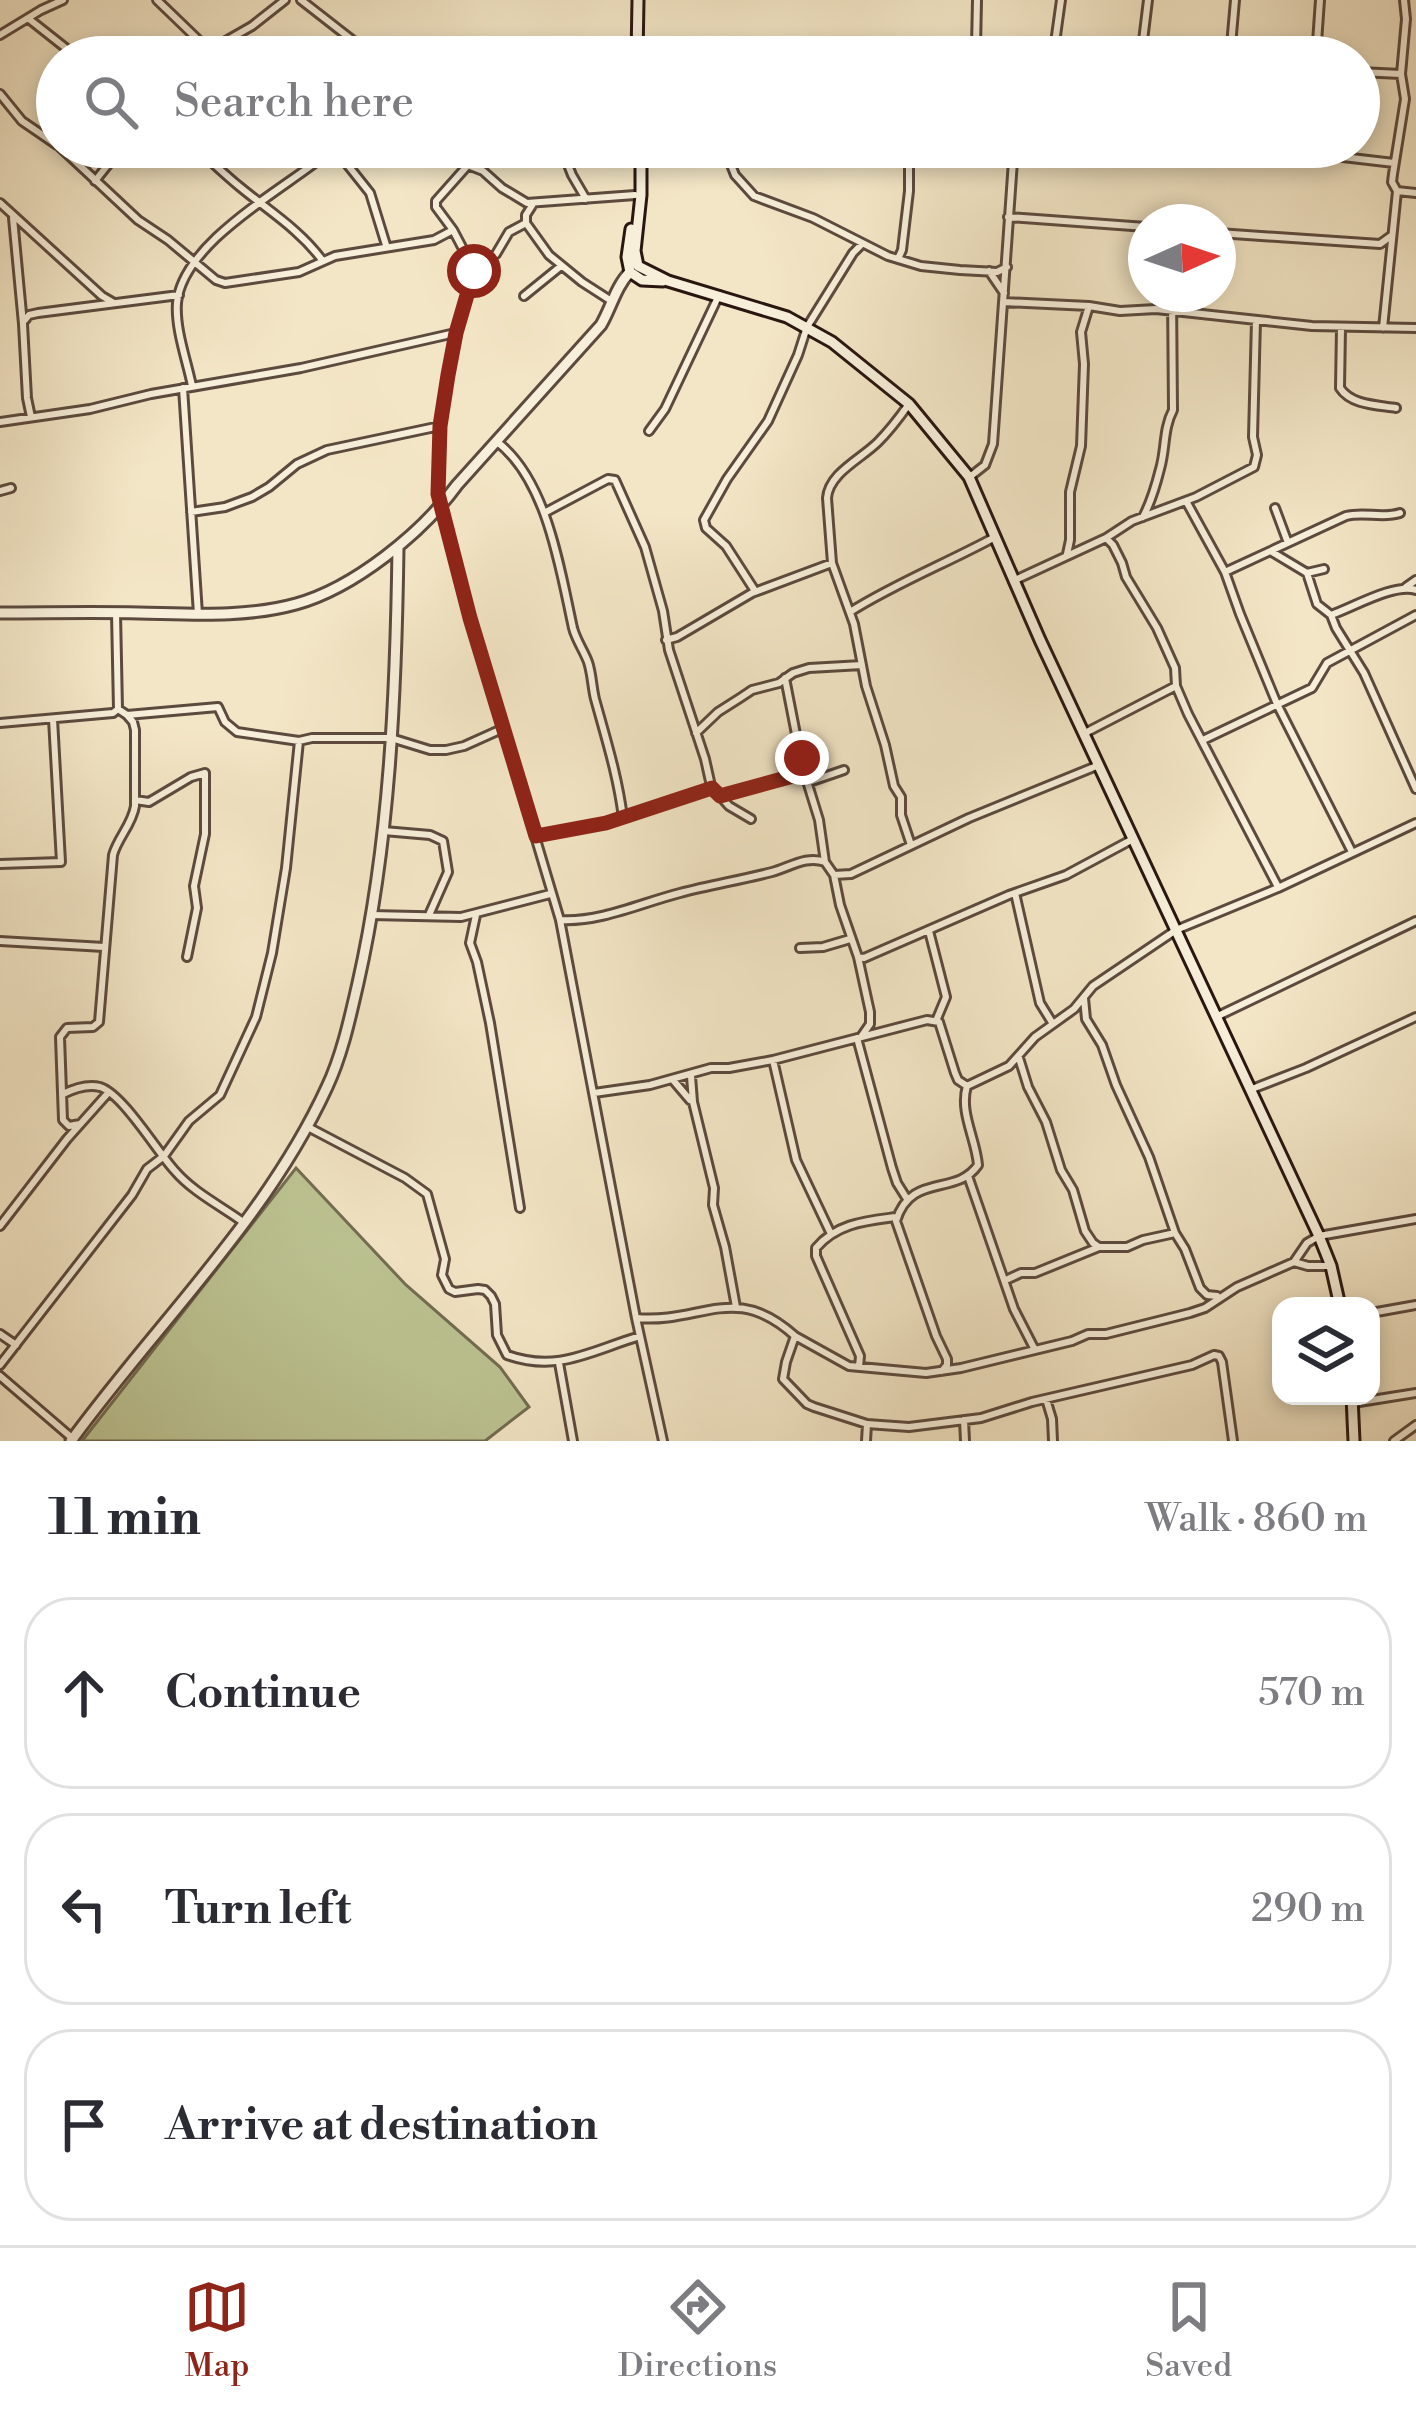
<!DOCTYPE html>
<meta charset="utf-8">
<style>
:root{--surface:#fff;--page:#f7f7f7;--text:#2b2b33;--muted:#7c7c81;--line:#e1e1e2;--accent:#8f2418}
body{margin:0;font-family:"Libre Bodoni",serif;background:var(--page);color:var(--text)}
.controls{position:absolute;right:36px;bottom:36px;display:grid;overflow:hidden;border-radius:24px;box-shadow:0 6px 18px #0003}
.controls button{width:108px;height:108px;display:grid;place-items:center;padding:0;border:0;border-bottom:3px solid var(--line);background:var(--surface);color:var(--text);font:60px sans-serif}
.compass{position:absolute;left:1128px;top:204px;width:108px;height:108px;border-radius:50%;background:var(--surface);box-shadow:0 6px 18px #0003;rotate:87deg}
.stop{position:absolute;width:36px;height:36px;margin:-27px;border:9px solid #8f2418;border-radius:50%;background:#fff}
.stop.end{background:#8f2418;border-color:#fff;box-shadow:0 3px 12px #0008}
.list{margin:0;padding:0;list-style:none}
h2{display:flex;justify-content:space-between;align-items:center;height:156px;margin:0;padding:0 48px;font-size:51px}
h2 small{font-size:39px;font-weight:400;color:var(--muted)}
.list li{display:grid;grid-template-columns:78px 1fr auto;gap:36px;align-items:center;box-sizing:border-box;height:192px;margin:0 24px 24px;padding:0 24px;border:3px solid var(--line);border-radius:48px}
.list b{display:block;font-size:45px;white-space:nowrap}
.list em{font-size:39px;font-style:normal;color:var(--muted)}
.icon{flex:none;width:66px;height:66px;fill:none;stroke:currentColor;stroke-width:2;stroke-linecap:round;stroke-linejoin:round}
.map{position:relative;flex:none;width:1416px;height:1441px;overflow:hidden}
.search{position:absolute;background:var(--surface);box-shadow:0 6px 18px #0003;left:36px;right:36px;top:36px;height:132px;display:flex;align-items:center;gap:30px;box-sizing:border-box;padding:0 42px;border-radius:66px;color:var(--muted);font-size:45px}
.sheet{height:804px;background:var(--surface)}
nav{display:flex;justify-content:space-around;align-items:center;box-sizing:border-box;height:168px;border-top:3px solid var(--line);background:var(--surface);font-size:33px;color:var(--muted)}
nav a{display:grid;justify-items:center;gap:6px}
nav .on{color:var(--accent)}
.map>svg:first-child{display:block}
.green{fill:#bdc493;stroke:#736d52;stroke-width:3}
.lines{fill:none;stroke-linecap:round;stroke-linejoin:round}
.minor-casing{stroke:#5c4a3e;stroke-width:12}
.tertiary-casing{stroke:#5c4a3e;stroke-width:15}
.secondary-casing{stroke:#291610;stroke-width:15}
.minor{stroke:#f7efda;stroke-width:6}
.tertiary{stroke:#f7efda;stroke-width:9}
.secondary{stroke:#f7efda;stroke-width:9}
.route{stroke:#8f2418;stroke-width:15}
</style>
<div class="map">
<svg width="1416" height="1441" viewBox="0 0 1416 1441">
<rect width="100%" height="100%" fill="#f3e6c6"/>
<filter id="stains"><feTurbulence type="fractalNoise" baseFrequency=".00167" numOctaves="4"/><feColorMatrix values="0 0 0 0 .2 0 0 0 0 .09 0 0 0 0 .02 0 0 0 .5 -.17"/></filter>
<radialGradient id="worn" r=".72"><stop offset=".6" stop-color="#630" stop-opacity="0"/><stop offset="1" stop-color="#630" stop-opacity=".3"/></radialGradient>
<path class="green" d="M296,1168L406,1285L500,1367L529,1407L485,1441H82Z"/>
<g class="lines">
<defs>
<path id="minor" d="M157,0L216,57
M301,0L374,57
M29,19L77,57
M0,35L41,10L63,0
M976,47L977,0
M210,50L252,26L285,0
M1054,50L1061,0
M910,57L976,47L1018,50L1032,48L1105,55L1134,50L1216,57
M1141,57L1148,0
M1230,57L1235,0
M1316,57L1320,0
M1359,72L1401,74
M0,94L22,121L57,145
M60,147L138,220L168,240L216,280L225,283L299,272L335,256L434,240L453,230
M195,147C210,160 224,174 240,187C269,211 300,230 322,260
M442,147L460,162L483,171L502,188L527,203L635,195
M561,147L572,175L586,199
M724,147L735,175L754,196L813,218L888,256L921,266L960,270L997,272L1007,267
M843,147L851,155H858L910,147
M964,147L970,148
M1220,147L1283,150L1394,163
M335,149L370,193L386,245
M468,165L436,201V207L453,230L474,270L456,333L448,375L440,426L438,494L470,618L560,920L636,1318L663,1441
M95,181L122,147
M1397,191L1416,193
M0,203L102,296L114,303
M533,204L526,215V223L549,255L582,282L613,302
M1008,217L1146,227
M13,218L23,324L27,398L31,417
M1218,233L1380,244L1391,236
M898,259L902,250L909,191V147
M474,270L496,254L509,232L526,223
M989,271L1004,293
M524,296L561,266
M1004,302L1089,306L1120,311L1156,309L1312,326L1416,328
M25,320L29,315L38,313L179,295
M1341,328L1340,388C1351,405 1377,405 1396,408
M1383,328L1397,191L1392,182L1393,174L1405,99L1401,74L1406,19L1404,0
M192,386C187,361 175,329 177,303C183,240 289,187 334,148
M183,388L198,614
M909,404C899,418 890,430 878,442C861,459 829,473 827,498L832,563L854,624L866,686L885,745L894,786L901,797V815L911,845
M0,422L90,409L151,394L301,368L455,333
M649,431L665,409L719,295
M496,441C547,479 560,569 573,628C576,640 584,651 588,662C592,674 592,687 595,699C606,739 618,777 623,818
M971,476L985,465L993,444L1014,147
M0,491L11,488
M1186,501L1225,572L1240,614L1277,704L1352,852
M1275,508L1288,543
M191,512L225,507L252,497L269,487L297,464L327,450L440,426
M544,513L608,479L615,480L645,547L663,611L669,650L705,759L711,786L729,806L751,819
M1143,517C1151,502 1156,485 1160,469C1166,449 1163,429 1173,410L1172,294
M1106,538L1113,545L1122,563L1126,577L1157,628L1175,668L1176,686L1188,714L1278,887
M1272,552L1307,573L1324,569
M1067,554L1070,540V492L1081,446L1084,364L1081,332L1089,306
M1225,572L1346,516C1364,511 1382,519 1400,513
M1307,573L1317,604L1331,615C1354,607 1394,583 1416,590
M1013,581L1106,538L1132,521L1196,497L1254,467L1257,455L1253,437L1256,320
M1406,587L1416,580
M755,591L726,546L706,528L704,520L727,479L768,421L798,355L807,327L853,253L862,244
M850,612C896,583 947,563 995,537
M116,613L118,709
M1331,615L1336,628L1364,673L1416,789
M666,640L677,637L752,593L832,563
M785,678L802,765L819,820L825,862
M0,723L113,713L118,709L127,715L218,707L225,722L237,732L299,741L312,738H391L430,750H446L464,746L504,728
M696,733L718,712L740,698L752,690L779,683L793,673L809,668L862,665
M1085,733L1176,686
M1203,740L1312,688L1327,663L1416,615
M809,782L844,770
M721,796L804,773
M135,800L149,802L191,777L205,773V834L194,886L197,908L187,957
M384,831L430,835L443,841L448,872L429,915
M536,836L606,823L711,788
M0,864L61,862L53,719
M834,875L840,905L858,957L870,1012V1024L861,1037
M1015,893L1040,1003L1053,1024
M371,915L461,917L550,894
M476,915L470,943L477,962L490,1023L520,1208
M561,920C601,922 641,903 680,893C710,885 741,880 772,872C790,867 807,855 825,862L834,875L851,874L969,818L1099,765
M929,931L946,997L936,1021
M0,941L104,947
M800,948L823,947L850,939
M858,957L864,958L1009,895L1066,875L1133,839
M1084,998L1086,1019L1102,1045L1116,1085L1149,1157L1175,1233L1185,1249L1200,1288L1207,1295L1217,1296
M1218,1016L1416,921
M857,1038L892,1168L897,1183L907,1199
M1019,1058L1028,1087L1046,1122L1061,1170L1073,1190L1085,1231L1093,1243L1099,1247H1127L1143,1240L1175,1233
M773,1060L796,1160L831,1234
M691,1076L693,1102L714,1188L713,1205L725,1247L736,1307
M673,1080L690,1100
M967,1086L1009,1066L1035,1037L1074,1009L1093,986L1176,930L1278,888L1416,823
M1252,1089L1306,1068L1416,1017
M594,1093L650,1085L711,1068H729L773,1060L927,1020L939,1022L955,1073L958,1080L967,1086C959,1112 976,1139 978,1165C956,1197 911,1172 896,1221L936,1336L947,1359V1365L942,1371
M63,1094C73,1089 88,1084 100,1087C123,1094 158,1153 175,1171C193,1192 221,1206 243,1222
M80,1124L69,1126L63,1120L60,1037L67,1028L93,1027L99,1022L113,855C118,837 132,825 135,806V730L133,722L127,715
M306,1126L405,1178L427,1194L445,1259L442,1275L449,1289L455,1292L478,1289L485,1290L491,1296L495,1304L497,1335L507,1355C558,1373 590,1351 640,1336
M968,1176L1014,1309L1035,1350
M0,1226L67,1139L108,1093
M1294,1262L1307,1243L1319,1236L1416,1219
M1008,1279L1021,1273H1035L1099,1247
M1371,1313L1416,1305
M636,1318C702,1324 734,1281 795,1336L786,1362L783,1379L807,1404L814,1407L867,1424L909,1427L981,1418L1032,1402L1192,1365L1214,1355L1219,1356L1222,1362L1233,1441
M0,1334L16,1345
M795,1336L849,1366L926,1373L961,1368L1072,1341L1088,1334H1106L1190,1313L1205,1308L1237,1287L1294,1262L1308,1266H1331
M559,1363L573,1441
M0,1365L132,1195L147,1169L164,1156L189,1121L220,1095L256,1017L272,953L286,868L299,741
M859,1367L860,1356L816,1256V1248C837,1223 866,1221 896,1217
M0,1376L72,1438
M1046,1399L1052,1419L1053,1441
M1353,1403L1416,1393
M964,1420L965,1441
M866,1441L867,1424
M1394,1441L1416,1425"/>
<path id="tertiary" d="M0,613C46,613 93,612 139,613C191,614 245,618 296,604C354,588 422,533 457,485L601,325C611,308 616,286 630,272
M71,1441C156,1324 266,1220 327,1087C342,1055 350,1018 358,983C390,842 396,692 398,548"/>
<path id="secondary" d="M637,57L638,0
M641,147V195L635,251L638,266L668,281L787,317L832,342L909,404L969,477L1040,640L1319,1236L1331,1266L1340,1306
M631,229L627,257L630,272L642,280L663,281
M1352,1396L1354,1441"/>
</defs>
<use href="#minor" class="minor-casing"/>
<use href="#tertiary" class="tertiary-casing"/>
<use href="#secondary" class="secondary-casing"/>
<use href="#minor" class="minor"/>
<use href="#tertiary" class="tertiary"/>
<use href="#secondary" class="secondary"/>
</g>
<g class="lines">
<path class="route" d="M474,271L456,333L448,375L440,426L438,494L470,618L536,836L606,823L712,788L720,796L804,773L802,758"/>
</g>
<rect width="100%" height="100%" filter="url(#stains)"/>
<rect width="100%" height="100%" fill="url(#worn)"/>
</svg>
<div class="controls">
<button><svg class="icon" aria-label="layers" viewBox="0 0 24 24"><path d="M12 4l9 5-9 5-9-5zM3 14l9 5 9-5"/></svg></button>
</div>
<svg class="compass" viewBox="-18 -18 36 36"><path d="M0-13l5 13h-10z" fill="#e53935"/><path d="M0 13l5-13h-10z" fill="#7c7c81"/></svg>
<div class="stop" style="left:474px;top:271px"></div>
<div class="stop end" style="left:802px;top:758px"></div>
<div class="search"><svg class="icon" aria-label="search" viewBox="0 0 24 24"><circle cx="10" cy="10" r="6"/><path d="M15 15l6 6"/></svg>Search here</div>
</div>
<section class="sheet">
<h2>11 min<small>Walk · 860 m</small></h2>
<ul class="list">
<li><svg class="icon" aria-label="ahead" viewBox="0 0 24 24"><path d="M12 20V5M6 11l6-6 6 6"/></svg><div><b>Continue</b></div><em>570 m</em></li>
<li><svg class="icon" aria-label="left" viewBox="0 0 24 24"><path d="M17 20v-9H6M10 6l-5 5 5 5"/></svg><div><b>Turn left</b></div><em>290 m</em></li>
<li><svg class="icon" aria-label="arrive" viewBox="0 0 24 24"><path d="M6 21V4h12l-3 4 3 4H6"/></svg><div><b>Arrive at destination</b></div></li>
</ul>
</section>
<nav>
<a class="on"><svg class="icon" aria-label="map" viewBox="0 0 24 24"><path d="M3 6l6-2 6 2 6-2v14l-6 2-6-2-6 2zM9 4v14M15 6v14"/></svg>Map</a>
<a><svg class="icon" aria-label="directions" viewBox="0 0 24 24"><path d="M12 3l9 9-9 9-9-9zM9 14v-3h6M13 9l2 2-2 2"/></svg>Directions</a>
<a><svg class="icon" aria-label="saved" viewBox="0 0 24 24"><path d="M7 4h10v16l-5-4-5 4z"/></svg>Saved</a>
</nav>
